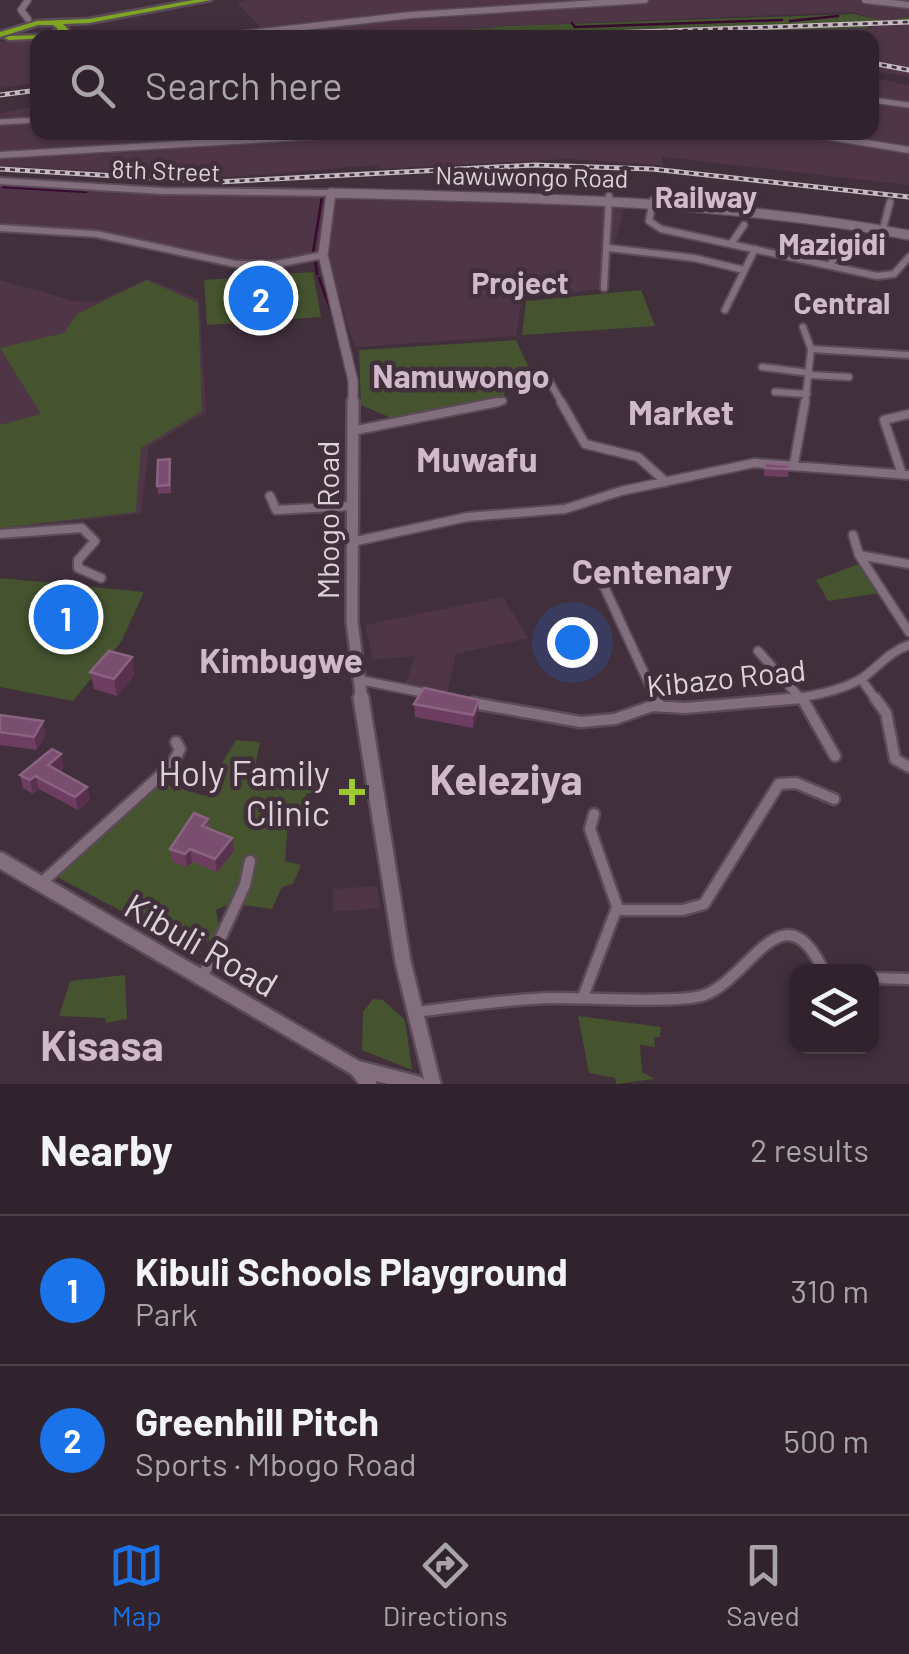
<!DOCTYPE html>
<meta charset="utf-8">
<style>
:root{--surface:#31232d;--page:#3d2f39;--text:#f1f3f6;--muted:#a8a4aa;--line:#4c4049;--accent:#1a73e8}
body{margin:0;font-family:Barlow,sans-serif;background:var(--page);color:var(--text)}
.controls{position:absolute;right:30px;bottom:30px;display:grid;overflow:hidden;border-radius:20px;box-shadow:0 2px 8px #0004}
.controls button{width:90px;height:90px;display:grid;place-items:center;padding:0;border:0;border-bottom:2px solid var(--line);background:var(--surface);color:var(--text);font:50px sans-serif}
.you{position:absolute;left:572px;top:642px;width:35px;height:35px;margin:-25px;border:8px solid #fff;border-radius:50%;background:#1a73e8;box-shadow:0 0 0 15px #1a73e833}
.badge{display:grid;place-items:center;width:65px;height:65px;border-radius:50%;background:var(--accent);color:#fff;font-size:32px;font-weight:700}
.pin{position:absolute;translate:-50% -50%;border:5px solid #fff;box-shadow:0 2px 10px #0006}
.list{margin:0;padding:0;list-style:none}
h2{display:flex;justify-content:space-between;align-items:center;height:130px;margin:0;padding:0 40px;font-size:42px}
h2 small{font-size:32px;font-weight:400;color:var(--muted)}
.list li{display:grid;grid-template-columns:65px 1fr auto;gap:30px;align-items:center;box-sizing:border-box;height:150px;padding:0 40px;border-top:2px solid var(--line)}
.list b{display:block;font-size:38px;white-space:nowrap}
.list p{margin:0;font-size:32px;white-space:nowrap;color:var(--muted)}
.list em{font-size:32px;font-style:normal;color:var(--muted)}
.icon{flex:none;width:55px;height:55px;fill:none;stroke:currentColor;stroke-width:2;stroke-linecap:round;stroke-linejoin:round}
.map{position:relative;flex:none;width:909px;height:1084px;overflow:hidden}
.search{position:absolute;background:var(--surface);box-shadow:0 2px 8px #0004;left:30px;right:30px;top:30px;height:110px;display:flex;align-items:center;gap:25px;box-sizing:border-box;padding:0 35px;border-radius:20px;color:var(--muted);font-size:38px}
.sheet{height:430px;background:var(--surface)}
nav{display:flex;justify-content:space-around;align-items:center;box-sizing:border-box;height:140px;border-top:2px solid var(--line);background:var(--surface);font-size:28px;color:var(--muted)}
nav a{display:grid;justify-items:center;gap:5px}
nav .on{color:var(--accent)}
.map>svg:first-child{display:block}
.built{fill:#4e3647}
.green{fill:#45532f}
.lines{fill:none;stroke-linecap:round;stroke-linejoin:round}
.stream{stroke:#39092f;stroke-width:2.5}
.street-far3-casing{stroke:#5a4b56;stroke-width:8}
.street-far2-casing{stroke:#5a4b56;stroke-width:10}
.street-far1-casing{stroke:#5a4b56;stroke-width:12}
.street-casing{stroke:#5a4b56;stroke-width:15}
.secondary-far3-casing{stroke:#5a4b56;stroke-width:9}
.secondary-far2-casing{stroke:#5a4b56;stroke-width:12}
.secondary-far1-casing{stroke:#5a4b56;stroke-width:16}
.secondary-casing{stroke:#5a4b56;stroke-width:20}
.highway-casing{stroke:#5a4b56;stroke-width:5}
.street-far3{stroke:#836e7d;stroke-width:5}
.street-far2{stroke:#836e7d;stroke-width:6}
.street-far1{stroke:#836e7d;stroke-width:8}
.street{stroke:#836e7d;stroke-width:10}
.secondary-far3{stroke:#836e7d;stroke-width:6}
.secondary-far2{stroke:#836e7d;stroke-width:9}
.secondary-far1{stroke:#836e7d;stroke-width:11}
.secondary{stroke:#836e7d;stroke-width:15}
.highway{fill:#7fa622;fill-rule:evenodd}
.rail-casing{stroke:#c6bac3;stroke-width:5}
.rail{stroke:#412f3c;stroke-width:2.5;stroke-dasharray:5;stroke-linecap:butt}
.wall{fill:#6e3e62}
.shaded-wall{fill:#57314d}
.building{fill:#7a4e6f;stroke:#8a6380;stroke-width:2.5}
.poi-dot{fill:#9cca31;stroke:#412f3c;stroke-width:4}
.labels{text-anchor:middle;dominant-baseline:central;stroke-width:9;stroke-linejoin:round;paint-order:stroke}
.far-street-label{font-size:25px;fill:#ddd2da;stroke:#412f3c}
.far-quarter-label{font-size:30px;font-weight:bold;fill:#d0b9c8;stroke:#412f3c}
.street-label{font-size:30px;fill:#ddd2da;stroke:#412f3c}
.neighbourhood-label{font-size:32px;font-weight:bold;fill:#d0b9c8;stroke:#412f3c}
.quarter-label{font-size:35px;font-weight:bold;fill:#d0b9c8;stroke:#412f3c}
.near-poi-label{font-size:35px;fill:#ddd2da;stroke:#412f3c;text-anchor:end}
.near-street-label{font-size:35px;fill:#ddd2da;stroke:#412f3c}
.near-quarter-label{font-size:42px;font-weight:bold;fill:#d0b9c8;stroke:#412f3c}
</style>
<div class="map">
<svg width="909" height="1084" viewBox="0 0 909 1084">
<rect width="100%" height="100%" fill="#412f3c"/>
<path class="built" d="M249,0H909V17L884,21L852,12L507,26L393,38H236L266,34L237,2Z
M909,23V76L872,71V38H712L694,35L692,27Z
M37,41V83L0,88V42Z
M872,78L909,85V185L662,157L663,165L567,159L380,169L376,165L233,177L0,166V113L37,106L38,132H872Z
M0,185L120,194L627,200L601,289L522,298L516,336L355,347L324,250L257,264L203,258L90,230L0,226Z
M147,279L199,299L206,412L149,447L141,513L0,531V280L74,301L97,302Z
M503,597L528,638L456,654L447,694L405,685L415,656L373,660L365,625Z
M377,886L380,908L333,912V889Z"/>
<path class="green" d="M854,14L884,21L909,17V22L864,23L869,28L641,33L693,38L450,37L493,33L481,32L496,28L440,37H393L507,26Z
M313,272L321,317L207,325L204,280Z
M147,280L198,303L202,411L141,448L136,512L0,528V425L41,414L0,348L64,333L77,314Z
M641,290L655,326L522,335L526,301Z
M516,340L533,376L505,380L504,398L396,420L361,405L359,350Z
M861,563L880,593L828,601L816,580Z
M0,578L144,592L121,642L73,701L0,687Z
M236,740L260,742L253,778L289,785L293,766H322V794L307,793L305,800L313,802L315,815L309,825L288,824L285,861L301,865L293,884L282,887L272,909L244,905L238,900L216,910L219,926L212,940L196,941L201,953L55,876L161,783L205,796L224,774L218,770Z
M125,975L127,1019L106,1023L105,1018L59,1016L70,981Z
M373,999L383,1000L405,1020L412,1070L362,1050L363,1012Z
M578,1016L661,1027L660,1037H654L655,1047L640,1045L642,1072L655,1079L616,1084L615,1078L589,1073Z"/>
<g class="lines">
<path class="stream" d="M790,21L838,16
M572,23L575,27L782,20
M616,34L652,38
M3,187L86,192
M140,193L226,195
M313,253L322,197
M315,260L317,274
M319,278L332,313"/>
<defs>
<path id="street-far3" d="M872,100L909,105
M0,122L38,120"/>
<path id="street-far2" d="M0,181L163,191L331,193
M653,200L649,221L661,229L877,276L894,274L909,257
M0,228L96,234L236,264H277L323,255
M883,229L890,202
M731,244L744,225
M609,248L694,258L744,270
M830,265L844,242
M604,288L609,196
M725,310L755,249
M803,327L811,349L805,405
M811,349L909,355
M762,367L810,373
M810,375L849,377
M548,379L563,405
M775,392L807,394
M485,405L503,401"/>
<path id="street-far1" d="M561,402L585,444L638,457L666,482
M352,431L498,402
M794,464L805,402
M902,474L884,420L909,414
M270,496L276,510L352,506
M0,534L82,528L95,541L78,560V568L101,578
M853,535L859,555L909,632
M352,542L467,517L565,509L621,491L754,463L909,475
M859,555L909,564
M603,584L657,701
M758,651L803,701
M861,679L877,701
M360,680L430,694
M771,701C800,698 840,693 864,677C880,665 889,652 909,645"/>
<path id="street" d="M656,698L660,706
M802,698L835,756
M875,698L886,713L895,759L909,767
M473,703L581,722L615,719L652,706L685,708L801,698
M594,814L590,829L618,909
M40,884L172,765L180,749L176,742
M872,978L909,979
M201,980L245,885L250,861
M583,997L616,910H683L704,904L779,784L796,783L834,799
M415,1012C460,1007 506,999 552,998C583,997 681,1004 704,995C750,979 784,884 824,972"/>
<path id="secondary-far3" d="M28,0L21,10L28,19
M865,0L909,5
M62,31L75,37L154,38
M207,38L411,15L645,0
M800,132L909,150
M0,155L383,132"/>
<path id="secondary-far2" d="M353,405V381L323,255L331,193C525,198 717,199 909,235"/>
<path id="secondary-far1" d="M353,402L352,621L362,701"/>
<path id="secondary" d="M361,698L403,962L433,1084
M0,860L356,1068L369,1084
M356,1068L418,1084"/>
<path id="highway" d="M194,0H211L89,23L63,24L68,29L67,31L52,38L9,40L5,38L9,36L45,35L58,29L53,25H38L0,37V32L37,21L89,19Z"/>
</defs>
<use href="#street-far3" class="street-far3-casing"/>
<use href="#street-far2" class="street-far2-casing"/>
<use href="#street-far1" class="street-far1-casing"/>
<use href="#street" class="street-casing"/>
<use href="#secondary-far3" class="secondary-far3-casing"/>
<use href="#secondary-far2" class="secondary-far2-casing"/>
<use href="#secondary-far1" class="secondary-far1-casing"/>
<use href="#secondary" class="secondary-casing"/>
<use href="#highway" class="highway-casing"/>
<use href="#street-far3" class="street-far3"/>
<use href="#street-far2" class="street-far2"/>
<use href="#street-far1" class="street-far1"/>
<use href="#street" class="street"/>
<use href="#secondary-far3" class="secondary-far3"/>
<use href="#secondary-far2" class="secondary-far2"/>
<use href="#secondary-far1" class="secondary-far1"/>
<use href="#secondary" class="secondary"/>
<use href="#highway" class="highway"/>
<defs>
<path id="rail" d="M473,38L909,22
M872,63L909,70
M0,95L38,90
M0,169L218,182L534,165L652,169L909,197"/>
</defs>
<use href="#rail" class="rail-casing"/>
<use href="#rail" class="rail"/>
</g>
<path class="wall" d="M455,174L472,182V188H456Z
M765,463L789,469L788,477L764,476Z
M171,467V493L158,494L157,486Z
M90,672L135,674L117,696L94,689Z
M414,704L478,713L473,728L415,717Z
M0,715L46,734L37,750L0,745Z
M64,767L59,772L87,787L90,800L78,810L39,789L33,794L23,788L20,775Z
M208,819L210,829L234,851L217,872L192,862L187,867L173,862L170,849Z"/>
<path class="shaded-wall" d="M132,657L135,674L117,696L114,679Z
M479,700L478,713L473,728V715Z
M43,721L46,734L37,750L34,737Z
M61,754L64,767L51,778L48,765Z
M35,776L39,789L33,794L30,780Z
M87,787L90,800L78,810L75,797Z
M232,838L234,851L217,872L215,859Z
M190,849L192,862L187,867L185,854Z"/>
<path class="building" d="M455,174H470L472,182L456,181Z
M170,459L169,485L157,486L158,460Z
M765,463L789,465V469L765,468Z
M109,651L132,657L114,679L90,672Z
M424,688L479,700L473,715L414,704Z
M0,715L43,721L34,737L0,732Z
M52,749L61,754L48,765L87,787L75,797L35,776L30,780L20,775Z
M194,813L208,819L202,826L232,838L215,859L190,849L185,854L170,849Z"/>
<path class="poi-dot" d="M347 777h10v10h10v10h-10v10h-10v-10h-10v-10h10z"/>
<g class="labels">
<g class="far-street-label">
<text transform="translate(166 170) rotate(2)">8th Street</text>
<text transform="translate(532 176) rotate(1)">Nawuwongo Road</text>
</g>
<g class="far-quarter-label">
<text x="706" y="196">Railway</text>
<text x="832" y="243">Mazigidi</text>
<text x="520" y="282">Project</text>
<text x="842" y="302">Central</text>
</g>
<g class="street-label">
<text transform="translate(327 520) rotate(-90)">Mbogo Road</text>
<text transform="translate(726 677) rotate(-6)">Kibazo Road</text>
</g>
<g class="neighbourhood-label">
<text x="461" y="375">Namuwongo</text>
</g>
<g class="quarter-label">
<text x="681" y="411">Market</text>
<text x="477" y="458">Muwafu</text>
<text x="652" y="570">Centenary</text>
<text x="281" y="659">Kimbugwe</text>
</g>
<g class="near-poi-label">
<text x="330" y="772">Holy Family<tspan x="330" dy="40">Clinic</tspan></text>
</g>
<g class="near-street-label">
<text transform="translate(202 944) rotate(30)">Kibuli Road</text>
</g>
<g class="near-quarter-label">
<text x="506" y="778">Keleziya</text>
<text x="102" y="1044">Kisasa</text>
</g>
</g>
</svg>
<div class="controls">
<button><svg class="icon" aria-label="layers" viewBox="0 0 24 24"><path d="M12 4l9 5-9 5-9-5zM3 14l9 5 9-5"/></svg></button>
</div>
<div class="you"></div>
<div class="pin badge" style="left:66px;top:617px">1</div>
<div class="pin badge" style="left:261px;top:298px">2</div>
<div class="search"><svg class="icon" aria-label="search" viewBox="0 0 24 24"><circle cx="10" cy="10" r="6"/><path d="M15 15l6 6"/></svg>Search here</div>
</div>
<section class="sheet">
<h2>Nearby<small>2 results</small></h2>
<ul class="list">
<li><span class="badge">1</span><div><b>Kibuli Schools Playground</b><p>Park</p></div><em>310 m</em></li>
<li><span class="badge">2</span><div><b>Greenhill Pitch</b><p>Sports · Mbogo Road</p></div><em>500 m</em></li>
</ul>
</section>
<nav>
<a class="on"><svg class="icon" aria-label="map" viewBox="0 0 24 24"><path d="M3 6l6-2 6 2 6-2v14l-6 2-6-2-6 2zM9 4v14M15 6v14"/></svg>Map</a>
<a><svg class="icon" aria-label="directions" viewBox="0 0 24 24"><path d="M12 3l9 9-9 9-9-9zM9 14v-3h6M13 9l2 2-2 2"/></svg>Directions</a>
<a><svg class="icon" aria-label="saved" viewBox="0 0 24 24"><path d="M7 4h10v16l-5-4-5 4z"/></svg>Saved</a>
</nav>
